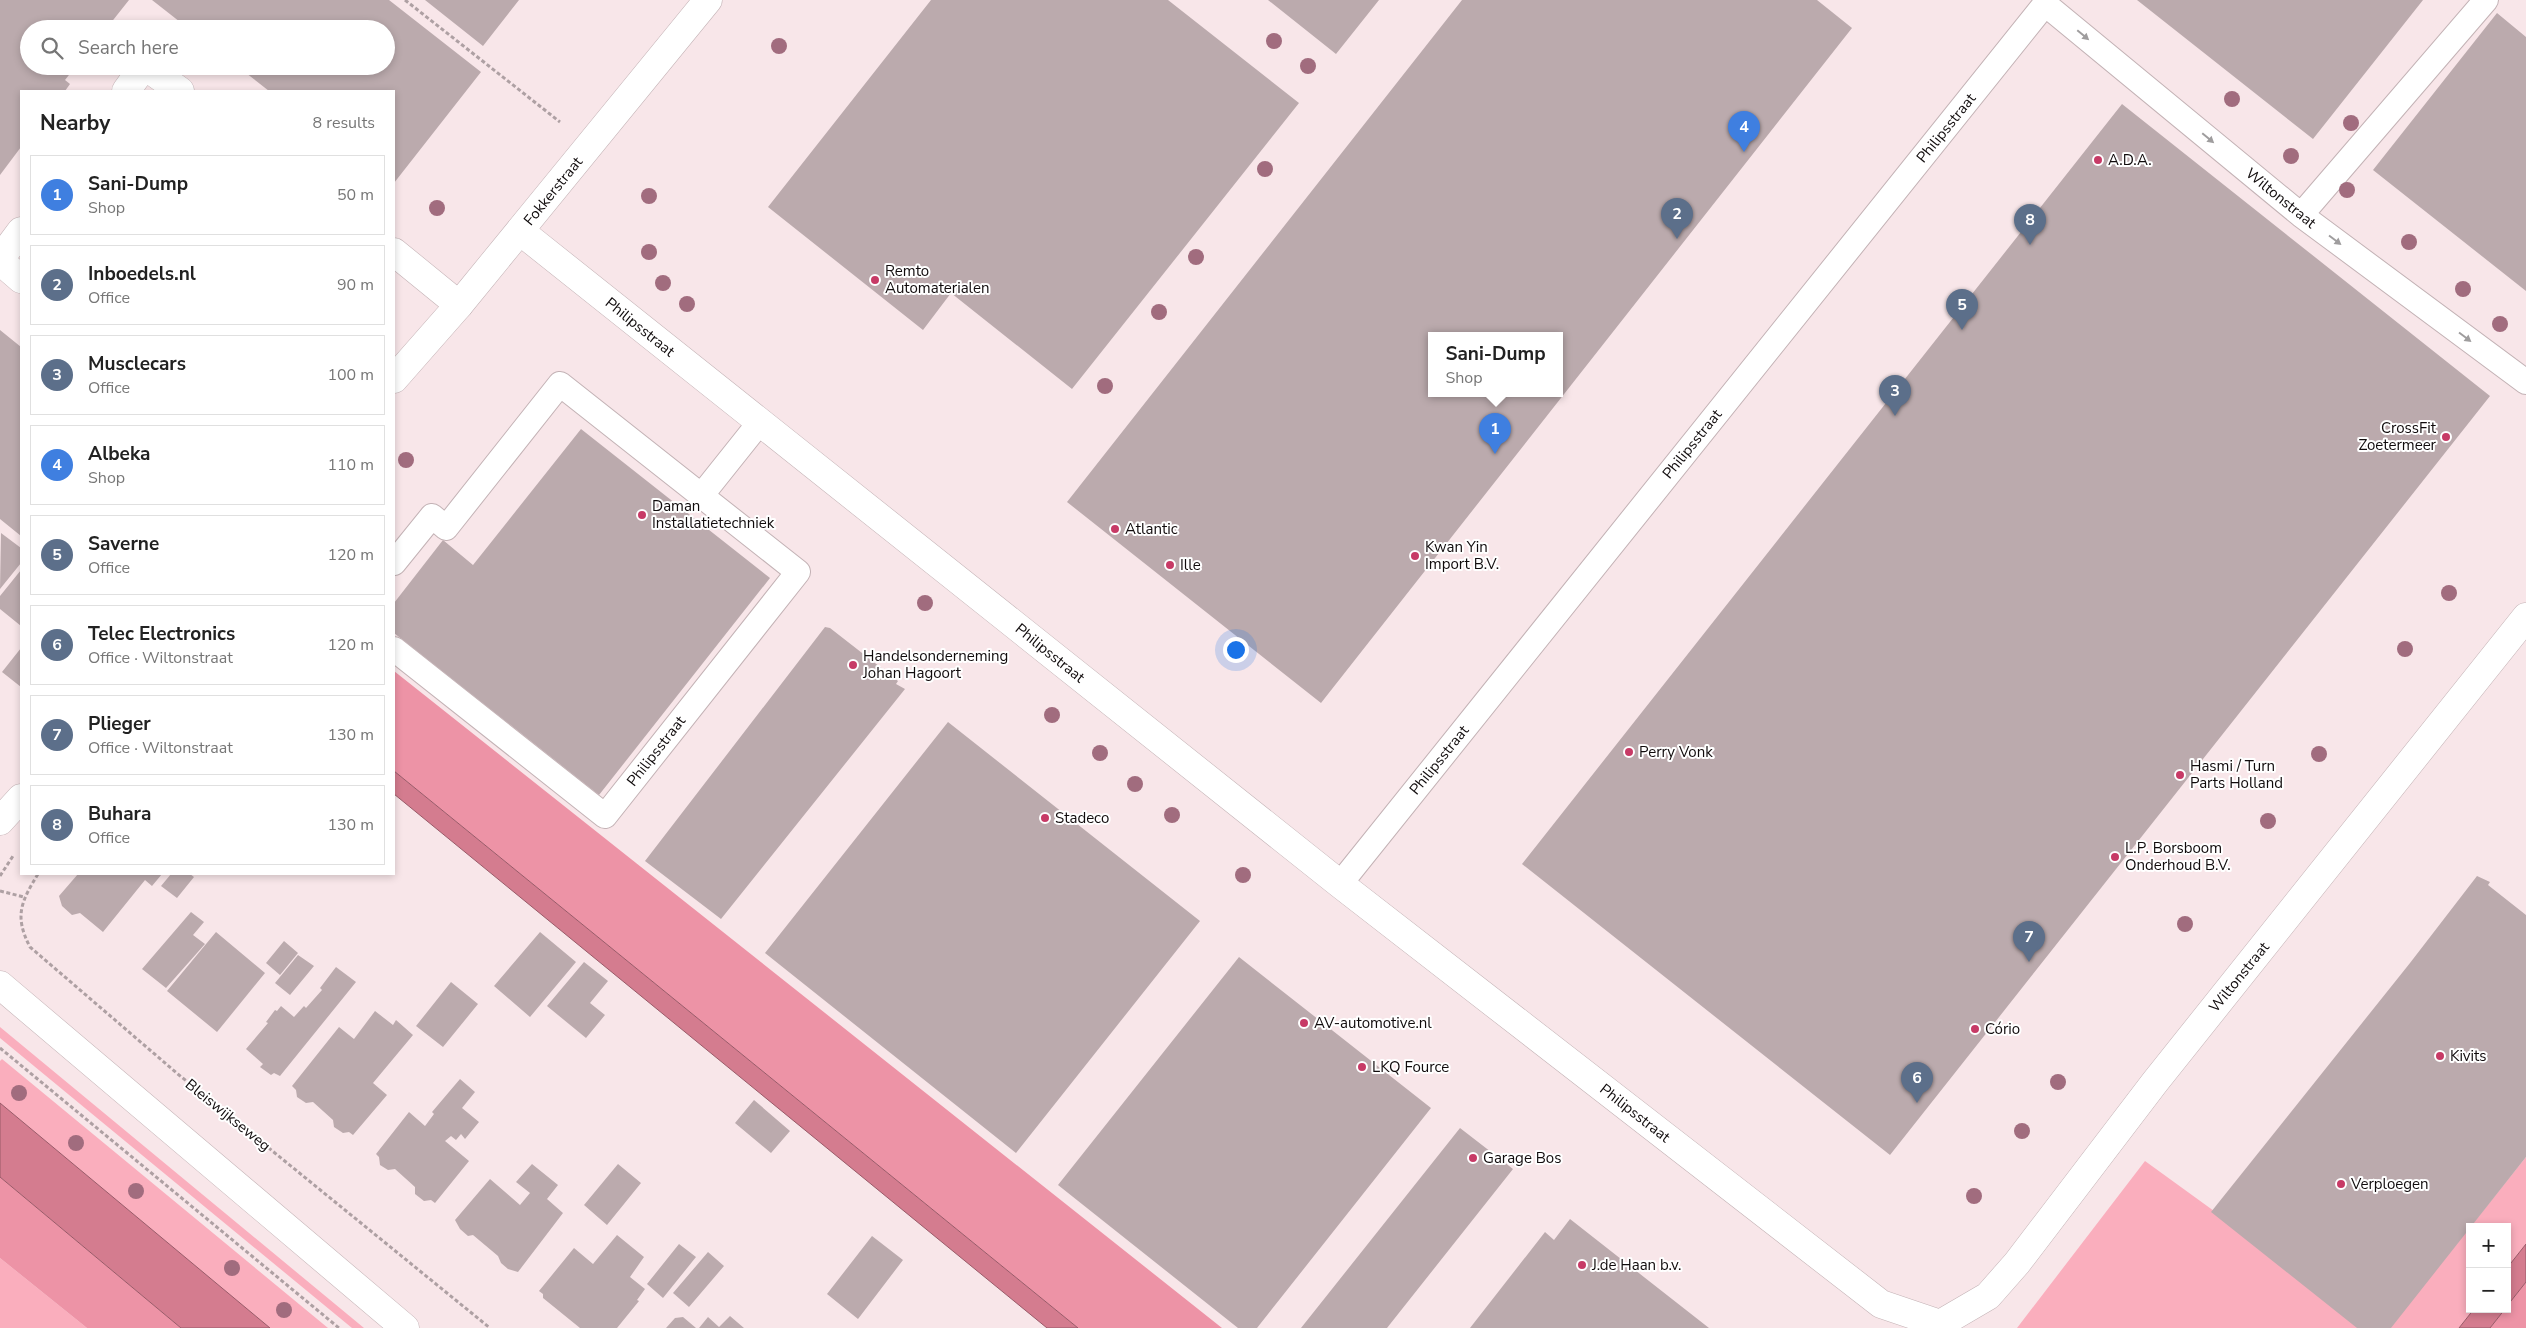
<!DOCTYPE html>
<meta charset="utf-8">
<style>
:root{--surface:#fff;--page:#f2f2f2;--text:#222;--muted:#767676;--line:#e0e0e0;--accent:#0b8043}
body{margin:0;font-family:"Nunito Sans",sans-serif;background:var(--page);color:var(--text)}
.controls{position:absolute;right:15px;bottom:15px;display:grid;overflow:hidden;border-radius:0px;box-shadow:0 2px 8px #0003}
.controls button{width:45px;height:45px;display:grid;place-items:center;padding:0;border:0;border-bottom:1px solid var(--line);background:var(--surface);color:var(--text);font:25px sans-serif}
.you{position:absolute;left:1235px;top:649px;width:18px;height:18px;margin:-12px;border:4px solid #fff;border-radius:50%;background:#1a73e8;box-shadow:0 0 0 8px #1a73e833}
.badge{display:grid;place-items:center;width:32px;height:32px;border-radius:50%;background:var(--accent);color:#fff;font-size:16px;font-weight:700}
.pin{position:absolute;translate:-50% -41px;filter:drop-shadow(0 1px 2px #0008)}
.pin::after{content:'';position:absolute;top:26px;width:18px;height:15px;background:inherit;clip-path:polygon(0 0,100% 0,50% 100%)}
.popup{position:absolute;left:1428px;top:332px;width:135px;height:65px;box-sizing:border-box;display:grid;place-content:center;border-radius:0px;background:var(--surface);filter:drop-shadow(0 1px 4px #0005);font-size:16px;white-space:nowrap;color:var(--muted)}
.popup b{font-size:19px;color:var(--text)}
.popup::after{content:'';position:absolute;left:50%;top:100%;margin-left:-10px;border:10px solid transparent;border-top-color:var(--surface)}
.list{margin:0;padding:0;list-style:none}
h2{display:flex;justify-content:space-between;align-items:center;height:65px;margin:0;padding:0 20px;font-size:21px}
h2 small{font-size:16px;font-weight:400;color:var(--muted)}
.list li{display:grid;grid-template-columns:32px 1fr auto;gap:15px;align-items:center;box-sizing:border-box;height:80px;margin:0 10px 10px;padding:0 10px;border:1px solid var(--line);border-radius:0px}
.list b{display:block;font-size:19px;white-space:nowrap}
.list p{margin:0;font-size:16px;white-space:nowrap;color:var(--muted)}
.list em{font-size:16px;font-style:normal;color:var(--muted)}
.icon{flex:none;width:28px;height:28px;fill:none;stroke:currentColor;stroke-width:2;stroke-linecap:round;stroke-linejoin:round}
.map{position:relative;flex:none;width:2526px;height:1328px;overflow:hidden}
.search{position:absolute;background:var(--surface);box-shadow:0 2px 8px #0003;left:20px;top:20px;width:375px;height:55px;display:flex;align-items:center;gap:12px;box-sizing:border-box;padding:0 18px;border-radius:28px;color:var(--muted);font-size:19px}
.panel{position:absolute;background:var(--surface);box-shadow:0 2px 8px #0003;left:20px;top:90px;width:375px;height:785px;border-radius:0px}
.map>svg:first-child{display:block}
.green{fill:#faaebd}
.forest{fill:#ed93a6}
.water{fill:#d47c8f;stroke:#995a68}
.building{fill:#bbaaad;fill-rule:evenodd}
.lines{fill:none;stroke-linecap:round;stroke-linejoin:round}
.lane-casing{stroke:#c3b2b5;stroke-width:26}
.street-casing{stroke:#c3b2b5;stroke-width:29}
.secondary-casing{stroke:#c3b2b5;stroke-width:29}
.path{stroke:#aea0a3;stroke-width:3;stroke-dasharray:4 2.5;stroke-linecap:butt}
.lane{stroke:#fff;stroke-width:24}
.street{stroke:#fff;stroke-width:28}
.secondary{stroke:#fff;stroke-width:28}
.tree{fill:#a16c7e}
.oneway{fill:#9f9d9e}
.poi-dot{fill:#c73a66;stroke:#fff;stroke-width:2}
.labels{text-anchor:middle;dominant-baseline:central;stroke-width:4;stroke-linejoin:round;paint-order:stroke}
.street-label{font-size:15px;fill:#100b0c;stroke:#fff}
.poi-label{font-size:15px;fill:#100b0c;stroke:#fff;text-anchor:start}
</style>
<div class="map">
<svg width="2526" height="1328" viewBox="0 0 2526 1328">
<rect width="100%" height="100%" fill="#f8e6e9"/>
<path class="green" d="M0,1027L364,1328H352L0,1038Z
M2,1059L328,1328H270L0,1103V1061Z
M2526,1157V1244L2507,1268V1227H2470Z
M2145,1161L2214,1211L2360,1328H2017Z
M2470,1227V1309H2474L2459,1328H2389Z
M0,1258L87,1328H0Z"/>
<path class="forest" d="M394,671L1222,1328H1078L394,771Z
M0,1177L181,1328H87L0,1258Z
M2526,1282V1328H2490L2505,1309H2507V1306Z"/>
<path class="water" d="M394,771L1078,1328H1047L394,794Z
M0,1103L270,1328H181L0,1177Z
M2526,1244V1282L2507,1306V1268Z
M2474,1309H2505L2490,1328H2459Z"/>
<path class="building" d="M0,0H129L106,29H29V66H76L65,80L70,84L65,91H21V147L0,175Z
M152,0H389L481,72L394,183V91H269L237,66H386V29H189Z
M425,0H519L483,46Z
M931,0H1168L1299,103L1072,389L951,293L923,330L768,207Z
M1268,0H1379L1336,54Z
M1462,0H1817L1852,28L1321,703L1067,502ZM1431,335H1559V393H1431Z
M2137,0H2423L2313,139Z
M2497,13L2526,37V291L2373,170Z
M2122,104L2490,396L1890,1155L1522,864Z
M0,330L21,347V536L0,519Z
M581,429L770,578L599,795L394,633V603L443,540L473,565Z
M1,533L21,548V563L0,589Z
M21,570V626L0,609V596Z
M825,627L830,628L898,681L896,684L905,689L721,919L645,861Z
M21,648V687L2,672Z
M948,722L1200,921L1016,1153L765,953Z
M78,874H162L152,886L145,880L103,932L80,913L72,915L62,906L59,896Z
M171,874H190L194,877L177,898L161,886Z
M2477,876L2490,882L2488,885L2526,915V1157L2391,1328H2357L2211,1212L2410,963Z
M191,912L204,922L193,935L205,944L166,988L142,969Z
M216,932L265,973L217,1032L167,991Z
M540,932L576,962L530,1017L494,986Z
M284,941L298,953L280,975L266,963Z
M298,955L314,966L290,995L275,983Z
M1239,957L1431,1108L1257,1328H1238L1058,1185Z
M584,962L608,981L590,1003L605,1015L586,1038L547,1006Z
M336,967L356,982L280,1076L274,1073L271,1075L260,1067L263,1064L246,1049L268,1023L266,1022L275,1010L277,1011L281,1006L294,1017L304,1006L306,1008L322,990L320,988Z
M451,982L478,1004L443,1047L416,1026Z
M375,1011L393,1025L396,1020L413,1035L373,1083L387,1095L353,1135L349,1132L343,1133L334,1127L333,1120L313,1102L306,1103L297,1097L296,1090L292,1086L339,1027L354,1039Z
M460,1079L475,1092L462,1108L479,1122L465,1139L461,1134L456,1140L451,1136L445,1141L469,1161L435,1203L431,1200L424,1201L415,1194V1187L395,1169L388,1170L380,1165L379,1157L376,1154L409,1112L425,1126L434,1114L432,1112Z
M754,1100L790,1131L771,1153L735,1123Z
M1460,1128L1513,1169L1387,1328H1301Z
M532,1164L558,1185L547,1199L563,1213L518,1272L508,1269L501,1263L498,1256L473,1235L468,1236L460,1229L455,1220L490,1179L520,1205L530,1193L516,1182Z
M618,1164L641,1183L607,1225L584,1205Z
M1570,1219L1649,1281L1709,1328H1470L1545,1232L1554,1240Z
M617,1235L644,1257L630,1277L645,1289L637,1300L639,1301L617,1328H580L543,1298V1294L539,1291L574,1248L593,1264Z
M872,1236L903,1260L858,1319L827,1294Z
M679,1244L696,1257L663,1298L647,1284Z
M708,1252L724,1266L689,1307L673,1293Z
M730,1316L744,1328H699L708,1317L719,1327Z
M683,1317L696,1328H666L675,1318Z"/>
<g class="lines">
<defs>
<path id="lane" d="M2301,215L2486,0
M701,496L760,422
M394,563L432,516L446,528L560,384L798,572L605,816L394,649
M1340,884L2045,4L2301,215L2526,382"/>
<path id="street" d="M145,66L180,91
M126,91L144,66
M520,231L1340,884L1881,1304L1940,1324L1988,1296L2017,1263L2155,1082L2526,617
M394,252L459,305
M0,259L21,231
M0,261L21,279"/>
<path id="secondary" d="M394,379L459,305L708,0
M0,821L21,798
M0,985L405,1328"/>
</defs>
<use href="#lane" class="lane-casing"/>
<use href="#street" class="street-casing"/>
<use href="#secondary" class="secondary-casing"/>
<path class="path" d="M405,0L560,122
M38,874C21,902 14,916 30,947L179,1075L490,1328
M0,876L13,856
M0,891L24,897
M0,1048L339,1328"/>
<use href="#lane" class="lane"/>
<use href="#street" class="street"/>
<use href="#secondary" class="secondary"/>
</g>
<g class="tree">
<circle cx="1274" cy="41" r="8"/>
<circle cx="779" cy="46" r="8"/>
<circle cx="1308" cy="66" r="8"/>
<circle cx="2232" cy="99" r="8"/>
<circle cx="2351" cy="123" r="8"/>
<circle cx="2291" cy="156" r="8"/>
<circle cx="1265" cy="169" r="8"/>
<circle cx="2347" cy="190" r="8"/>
<circle cx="649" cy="196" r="8"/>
<circle cx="437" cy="208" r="8"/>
<circle cx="2409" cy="242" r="8"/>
<circle cx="649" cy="252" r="8"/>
<circle cx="1196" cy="257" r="8"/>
<circle cx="663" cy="283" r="8"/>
<circle cx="2463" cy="289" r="8"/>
<circle cx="687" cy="304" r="8"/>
<circle cx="1159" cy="312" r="8"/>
<circle cx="2500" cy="324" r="8"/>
<circle cx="1105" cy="386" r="8"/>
<circle cx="406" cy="460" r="8"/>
<circle cx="2449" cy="593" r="8"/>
<circle cx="925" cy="603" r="8"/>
<circle cx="2405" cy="649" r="8"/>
<circle cx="1052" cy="715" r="8"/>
<circle cx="1100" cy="753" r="8"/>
<circle cx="2319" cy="754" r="8"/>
<circle cx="1135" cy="784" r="8"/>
<circle cx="1172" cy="815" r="8"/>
<circle cx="2268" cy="821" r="8"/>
<circle cx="1243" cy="875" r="8"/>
<circle cx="2185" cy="924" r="8"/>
<circle cx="2058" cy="1082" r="8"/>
<circle cx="19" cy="1093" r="8"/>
<circle cx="2022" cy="1131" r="8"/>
<circle cx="76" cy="1143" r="8"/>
<circle cx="136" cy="1191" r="8"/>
<circle cx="1974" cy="1196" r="8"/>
<circle cx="232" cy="1268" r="8"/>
<circle cx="284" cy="1310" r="8"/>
</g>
<defs><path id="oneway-solid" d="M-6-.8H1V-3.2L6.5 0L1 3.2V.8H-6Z" transform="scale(1.25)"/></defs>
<g class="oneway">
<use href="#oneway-solid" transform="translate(2083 35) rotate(40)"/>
<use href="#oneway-solid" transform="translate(2208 138) rotate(40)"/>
<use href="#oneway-solid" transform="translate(2335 240) rotate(37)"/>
<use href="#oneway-solid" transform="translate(2465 337) rotate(37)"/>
</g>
<g class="poi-dot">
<circle cx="2098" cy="160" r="5"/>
<circle cx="875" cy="280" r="5"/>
<circle cx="2446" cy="437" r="5"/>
<circle cx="642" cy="515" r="5"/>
<circle cx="1115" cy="529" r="5"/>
<circle cx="1415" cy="556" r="5"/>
<circle cx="1170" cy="565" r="5"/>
<circle cx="853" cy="665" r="5"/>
<circle cx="1629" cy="752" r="5"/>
<circle cx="2180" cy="775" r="5"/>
<circle cx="1045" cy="818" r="5"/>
<circle cx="2115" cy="857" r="5"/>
<circle cx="1304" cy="1023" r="5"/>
<circle cx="1975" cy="1029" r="5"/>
<circle cx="2440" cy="1056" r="5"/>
<circle cx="1362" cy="1067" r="5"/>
<circle cx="1473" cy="1158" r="5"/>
<circle cx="2341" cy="1184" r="5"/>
<circle cx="1582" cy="1265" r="5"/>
</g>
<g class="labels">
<g class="street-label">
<text transform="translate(1946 128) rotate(-51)">Philipsstraat</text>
<text transform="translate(553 191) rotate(-51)">Fokkerstraat</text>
<text transform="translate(2281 198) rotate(39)">Wiltonstraat</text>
<text transform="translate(640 327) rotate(39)">Philipsstraat</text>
<text transform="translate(1692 444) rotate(-51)">Philipsstraat</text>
<text transform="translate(1050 653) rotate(39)">Philipsstraat</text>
<text transform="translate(656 751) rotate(-52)">Philipsstraat</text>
<text transform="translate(1439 760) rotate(-51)">Philipsstraat</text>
<text transform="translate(2239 977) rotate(-51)">Wiltonstraat</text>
<text transform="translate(1635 1113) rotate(38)">Philipsstraat</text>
<text transform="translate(228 1115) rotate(39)">Bleiswijkseweg</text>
</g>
<g class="poi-label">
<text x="2108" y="160">A.D.A.</text>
<text x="885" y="271">Remto<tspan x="885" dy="17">Automaterialen</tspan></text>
<text x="2436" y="428" text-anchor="end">CrossFit<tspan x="2436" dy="17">Zoetermeer</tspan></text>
<text x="652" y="506">Daman<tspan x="652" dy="17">Installatietechniek</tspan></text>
<text x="1125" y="529">Atlantic</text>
<text x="1425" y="547">Kwan Yin<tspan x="1425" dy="17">Import B.V.</tspan></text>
<text x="1180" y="565">Ille</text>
<text x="863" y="656">Handelsonderneming<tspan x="863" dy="17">Johan Hagoort</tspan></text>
<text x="1639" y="752">Perry Vonk</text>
<text x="2190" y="766">Hasmi / Turn<tspan x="2190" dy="17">Parts Holland</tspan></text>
<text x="1055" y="818">Stadeco</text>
<text x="2125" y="848">L.P. Borsboom<tspan x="2125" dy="17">Onderhoud B.V.</tspan></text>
<text x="1314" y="1023">AV-automotive.nl</text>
<text x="1985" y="1029">Cório</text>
<text x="2450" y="1056">Kivits</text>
<text x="1372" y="1067">LKQ Fource</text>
<text x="1483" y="1158">Garage Bos</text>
<text x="2351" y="1184">Verploegen</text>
<text x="1592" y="1265">J.de Haan b.v.</text>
</g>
</g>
</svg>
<div class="controls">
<button>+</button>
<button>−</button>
</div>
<div class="you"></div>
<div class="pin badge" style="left:1495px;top:454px;background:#3f7fe0">1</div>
<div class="popup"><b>Sani-Dump</b>Shop</div>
<div class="pin badge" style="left:1677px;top:239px;background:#5c6f8a">2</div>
<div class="pin badge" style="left:1895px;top:416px;background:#5c6f8a">3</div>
<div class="pin badge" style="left:1744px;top:152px;background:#3f7fe0">4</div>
<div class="pin badge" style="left:1962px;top:330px;background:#5c6f8a">5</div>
<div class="pin badge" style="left:1917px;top:1103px;background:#5c6f8a">6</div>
<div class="pin badge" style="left:2029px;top:962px;background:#5c6f8a">7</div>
<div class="pin badge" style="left:2030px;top:245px;background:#5c6f8a">8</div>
<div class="search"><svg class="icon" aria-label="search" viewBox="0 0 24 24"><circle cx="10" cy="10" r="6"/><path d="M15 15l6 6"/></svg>Search here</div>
<section class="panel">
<h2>Nearby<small>8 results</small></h2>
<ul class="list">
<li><span class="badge" style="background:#3f7fe0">1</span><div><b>Sani-Dump</b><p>Shop</p></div><em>50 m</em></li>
<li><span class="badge" style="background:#5c6f8a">2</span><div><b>Inboedels.nl</b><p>Office</p></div><em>90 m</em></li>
<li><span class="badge" style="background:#5c6f8a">3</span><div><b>Musclecars</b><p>Office</p></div><em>100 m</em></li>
<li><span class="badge" style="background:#3f7fe0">4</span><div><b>Albeka</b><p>Shop</p></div><em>110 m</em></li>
<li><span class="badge" style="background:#5c6f8a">5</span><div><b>Saverne</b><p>Office</p></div><em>120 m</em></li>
<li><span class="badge" style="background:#5c6f8a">6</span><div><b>Telec Electronics</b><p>Office · Wiltonstraat</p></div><em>120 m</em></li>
<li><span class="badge" style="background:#5c6f8a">7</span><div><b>Plieger</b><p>Office · Wiltonstraat</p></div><em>130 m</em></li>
<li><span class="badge" style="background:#5c6f8a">8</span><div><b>Buhara</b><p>Office</p></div><em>130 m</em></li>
</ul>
</section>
</div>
